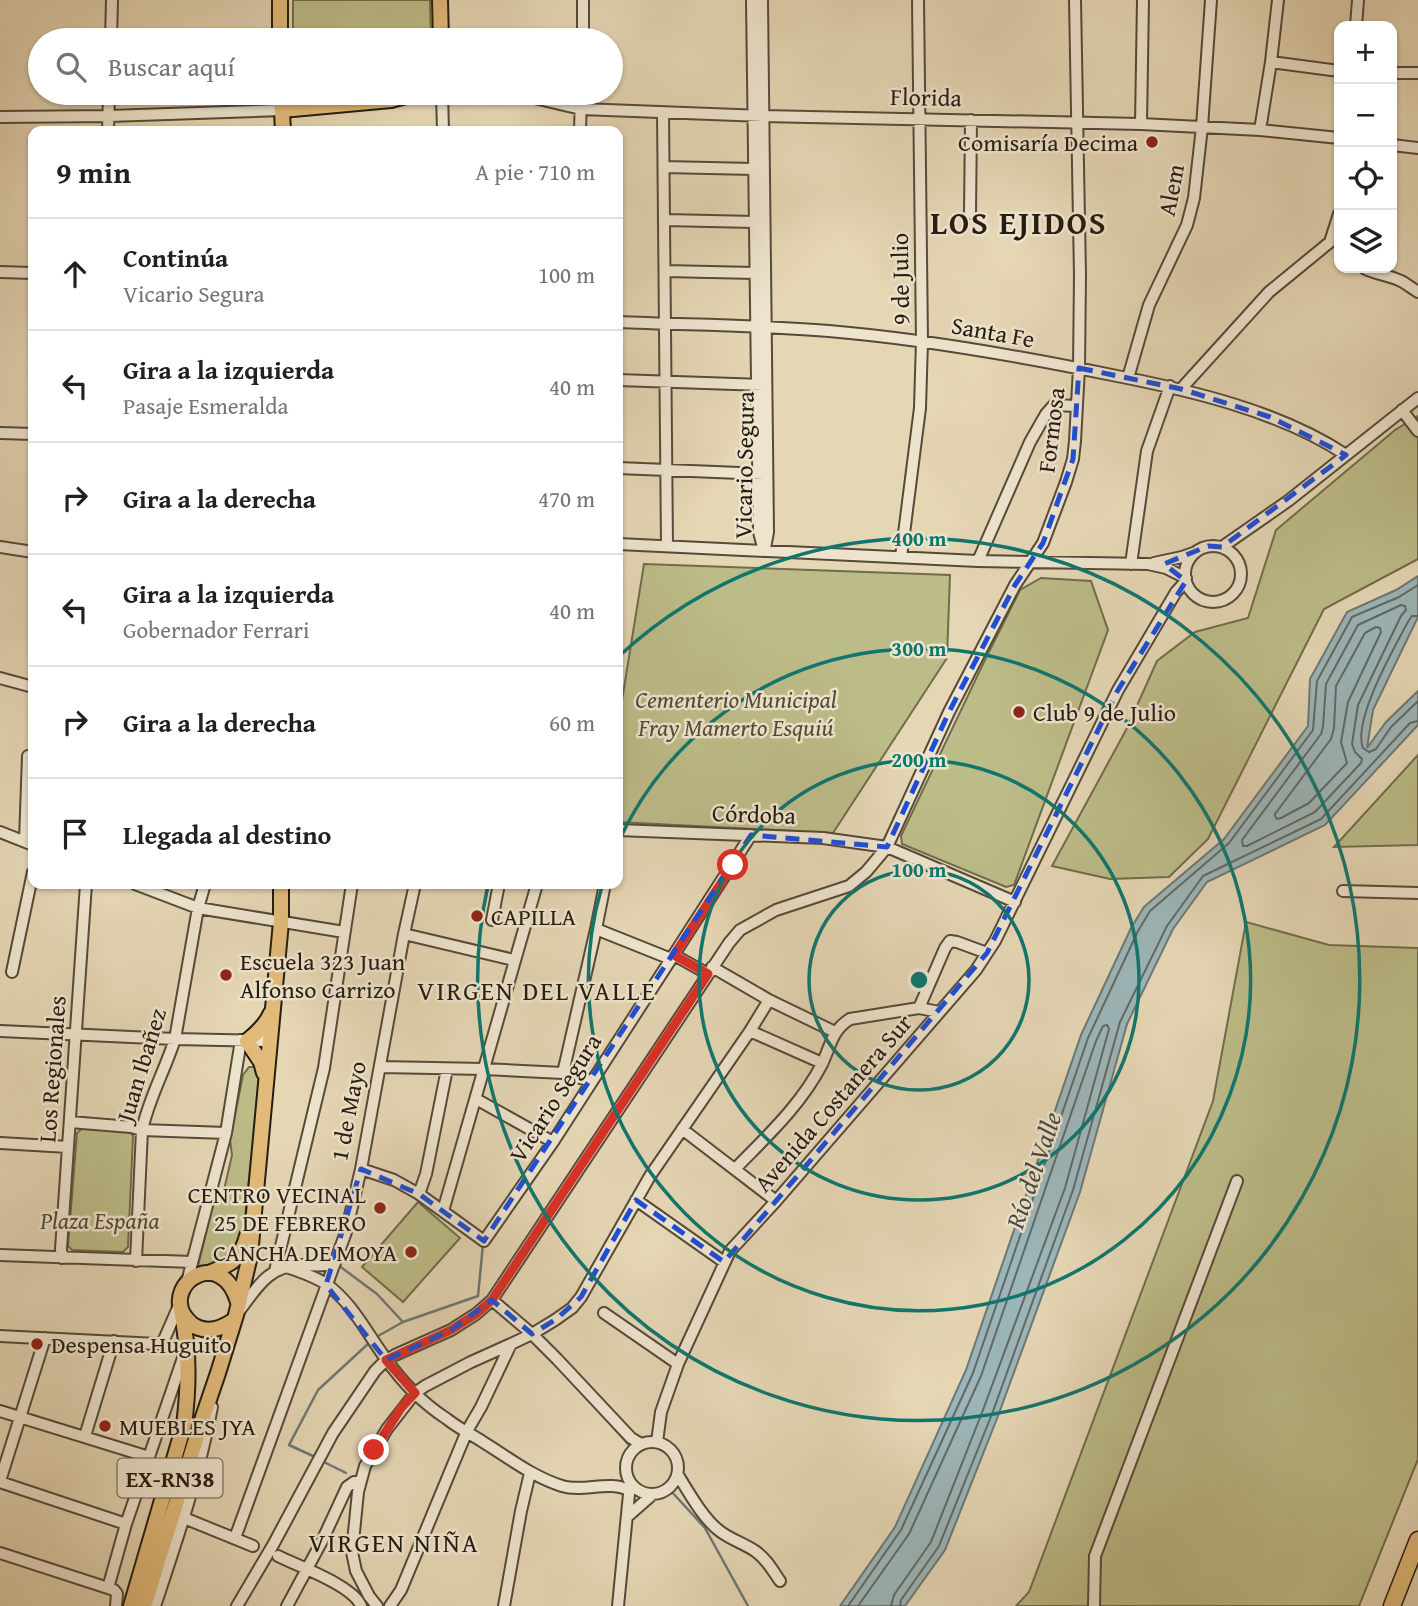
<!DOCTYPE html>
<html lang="es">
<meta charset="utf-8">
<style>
:root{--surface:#fff;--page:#f6f6f6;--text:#202124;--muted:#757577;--line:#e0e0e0}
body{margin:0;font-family:"Gentium Book Plus",serif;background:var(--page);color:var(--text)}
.controls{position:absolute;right:21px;top:21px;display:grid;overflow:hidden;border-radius:14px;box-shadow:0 2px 5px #0004}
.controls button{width:63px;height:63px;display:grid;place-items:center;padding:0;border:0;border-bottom:2px solid var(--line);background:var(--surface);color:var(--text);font:35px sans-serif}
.stop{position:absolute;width:21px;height:21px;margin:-16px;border:5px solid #d93025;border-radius:50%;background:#fff}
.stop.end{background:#d93025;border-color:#fff;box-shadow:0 2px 7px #0008}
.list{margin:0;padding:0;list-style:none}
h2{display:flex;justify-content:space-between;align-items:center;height:91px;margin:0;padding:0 28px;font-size:30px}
h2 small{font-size:23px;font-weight:400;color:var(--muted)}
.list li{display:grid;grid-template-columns:46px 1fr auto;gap:21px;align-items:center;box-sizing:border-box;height:112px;padding:0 28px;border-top:2px solid var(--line)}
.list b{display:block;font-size:26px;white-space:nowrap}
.list p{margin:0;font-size:23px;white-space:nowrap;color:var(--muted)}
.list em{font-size:23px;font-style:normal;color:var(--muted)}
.icon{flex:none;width:38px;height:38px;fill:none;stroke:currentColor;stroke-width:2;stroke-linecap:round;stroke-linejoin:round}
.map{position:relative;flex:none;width:1418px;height:1606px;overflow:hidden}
.search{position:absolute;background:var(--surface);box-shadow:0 2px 5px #0004;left:28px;top:28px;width:595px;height:77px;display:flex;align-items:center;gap:18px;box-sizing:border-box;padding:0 24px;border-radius:38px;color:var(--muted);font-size:26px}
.panel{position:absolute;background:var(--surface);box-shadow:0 2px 5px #0004;left:28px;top:126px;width:595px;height:763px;border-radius:14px}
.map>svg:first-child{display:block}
.green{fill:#bcbc88;stroke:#706c4c;stroke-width:2}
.water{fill:#9cb6b9;stroke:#6c7876;stroke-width:2}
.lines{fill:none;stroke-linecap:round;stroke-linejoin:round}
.shore{stroke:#606965;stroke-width:2}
.stream{stroke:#6c7876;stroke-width:2.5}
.minor-casing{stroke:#554a3a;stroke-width:14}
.major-casing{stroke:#251c11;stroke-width:18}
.highway-casing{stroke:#251c11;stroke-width:19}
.minor{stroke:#eee4ce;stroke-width:10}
.major{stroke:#e2bb7a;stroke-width:14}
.highway{stroke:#e2bb7a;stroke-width:16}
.route{stroke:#d93025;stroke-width:9}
.marked{fill:none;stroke:#1d4ed8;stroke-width:5;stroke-dasharray:14 9;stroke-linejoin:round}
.ring{fill:none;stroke:#0f766e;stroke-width:3.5}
.poi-dot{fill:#8f2418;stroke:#eee4ce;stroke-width:2.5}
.labels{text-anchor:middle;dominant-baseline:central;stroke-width:5;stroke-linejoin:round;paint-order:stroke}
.shield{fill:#eee4ce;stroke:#61584a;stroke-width:2}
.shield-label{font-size:23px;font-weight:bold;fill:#251c11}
.street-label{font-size:24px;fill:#251c11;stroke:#eee4ce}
.poi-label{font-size:24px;fill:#251c11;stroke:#eee4ce;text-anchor:start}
.park-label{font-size:24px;font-style:italic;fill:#524c35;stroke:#eee4ce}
.neighbourhood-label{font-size:26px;letter-spacing:2px;fill:#251c11;stroke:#eee4ce}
.water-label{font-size:26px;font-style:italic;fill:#494a43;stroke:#eee4ce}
.district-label{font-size:32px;font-weight:bold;letter-spacing:2px;fill:#251c11;stroke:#eee4ce}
.centre{fill:#0f766e;stroke:#eee4ce;stroke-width:3.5}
.ring-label{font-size:21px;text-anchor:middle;font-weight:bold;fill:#0f766e;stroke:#eee4ce;stroke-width:5;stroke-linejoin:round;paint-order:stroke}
</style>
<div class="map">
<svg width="1418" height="1606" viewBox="0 0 1418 1606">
<rect width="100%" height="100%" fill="#e5d6b4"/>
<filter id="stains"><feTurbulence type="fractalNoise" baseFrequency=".00286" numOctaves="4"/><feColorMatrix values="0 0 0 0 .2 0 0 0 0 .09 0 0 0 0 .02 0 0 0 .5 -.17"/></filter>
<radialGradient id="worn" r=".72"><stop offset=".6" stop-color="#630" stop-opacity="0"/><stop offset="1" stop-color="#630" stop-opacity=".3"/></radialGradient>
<path class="green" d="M293,0H430L431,40H293Z
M1418,416V559L1324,609L1208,839L1169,877L1110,879L1052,866L1126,730L1157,661L1195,632L1248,618L1276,530L1395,430Z
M644,564L950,575L947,658L833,833L618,822V725Z
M1041,578L1091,581L1108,630L1014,885L1006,887L902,844L901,836L984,662L1020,590Z
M1418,755V845L1334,847Z
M1246,922L1329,945L1418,948V1459L1359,1606H1016L1029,1592L1213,1101Z
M249,1067H255L259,1076L258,1093L244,1226C235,1260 230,1259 197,1270L214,1200L224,1190L232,1155L230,1140L243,1075Z
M84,1127L129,1130L133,1136L128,1247L123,1252L72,1250L68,1246L77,1133Z
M418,1202L460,1238L403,1302L362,1267Z"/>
<path class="water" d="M1418,576V617L1373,710L1367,748L1386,722L1418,691V725L1325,825L1207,882L1173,929L1127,1024L1080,1192L998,1416L945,1550L905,1606H840L895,1527L966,1370L1081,1035L1131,928L1144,907L1224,839L1308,726L1310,679L1347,612L1396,590Z"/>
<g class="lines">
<path class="shore" d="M1401,605L1405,606L1406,610L1401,616L1358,705L1352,744L1355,752L1362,759L1361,763L1315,812L1247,846H1243L1242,840L1321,734L1323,727L1326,684L1358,625Z
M1418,616H1412L1409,620C1395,646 1352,721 1363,748L1369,752L1376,749L1391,727L1418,701
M1376,627L1380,628L1381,632L1348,702L1341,742L1347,763L1309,803L1281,818L1277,819L1275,816V814L1331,739L1334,728L1336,686L1365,633Z
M848,1606L901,1530L973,1373L1088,1038L1138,931L1150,911L1229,843L1313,730L1317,681L1352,617L1399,597L1418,585
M858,1606L909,1534L981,1376L1096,1041L1103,1026L1107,1025L1109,1029L1065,1188L983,1410L931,1542L894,1595L891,1606
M900,1606L901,1600L939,1546L992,1414L1073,1190L1120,1022L1167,926L1203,876L1321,819L1410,723L1418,721"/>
<path class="stream" d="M338,1265L377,1294L403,1322
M501,1315L522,1332
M378,1336L403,1322L478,1296L483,1244
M594,1406L630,1446
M313,1456L289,1445L318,1390L369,1343
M322,1461L346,1473
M671,1491L705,1528L748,1606"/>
<defs>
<path id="minor" d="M752,0L759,532L764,551
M762,0L768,532L765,548
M1356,26L1358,0
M111,40L112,0
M583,40V0
M1271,62L1339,71
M1392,73H1418
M442,93L443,131
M513,93L581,109L763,116L1141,124L1260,130L1339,138
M663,113L667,546
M0,117L109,116L282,110
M1141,124L1143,0
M1260,130L1271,62L1278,0
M108,131L109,93
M580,131L581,93
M1392,145L1418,148
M664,167L754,169
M970,213L971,120
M665,220L755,222
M1364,268C1377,275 1390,275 1403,282C1408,285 1413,289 1418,292
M665,271L755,273
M0,272L33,273
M618,322C688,325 759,325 829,331C924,339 1019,356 1112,375C1189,390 1280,411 1346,455
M1128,378L1149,305L1187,225L1194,198L1202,127L1211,0
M618,380L763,385
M1181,389L1269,292L1330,242L1339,214
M1402,410L1418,431
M0,433L33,434
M618,468L765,474
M618,544L978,561L1148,564L1166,568L1186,578
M1185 574a28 28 0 1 1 56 0a28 28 0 1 1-56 0Z
M0,547L33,552
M1222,547L1288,501L1418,398
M901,557L920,408L922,341L918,0
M978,561L1030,442L1046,414L1054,405L1077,406
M1154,563L1182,557L1196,552
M1131,564L1147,451L1170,386
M0,678L33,687
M618,830L823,838L887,847L1015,902
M0,832L33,845
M25,841L28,756
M135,884L198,908L344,932
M1343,891L1418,893
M492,920L499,884
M596,929L671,959
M404,934L514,960
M674,955L708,974
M712,967L769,1000L835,1032
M12,972L33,872
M919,1008L945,948L950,941L957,942L987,953
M0,1031L175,1039L270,1041
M750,1031L822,1063
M381,1067L484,1069L563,1073L591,1081
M563,1073L596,929L605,884
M476,1099L553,1142
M70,1122L131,1127L142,1130L226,1133
M682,1129L776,1201
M0,1143L68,1147
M361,1169L394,1180L419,1194L484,1241L553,1142L751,835
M735,1169C767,1136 801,1105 822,1064C831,1045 832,1030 850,1019L919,1008L939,1012
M419,1194L426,1174L447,1069
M636,1200L724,1262
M443,1211L537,884
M0,1255L192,1262
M62,1258L61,1249L86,884
M136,1261L142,1130C149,1098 165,1070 175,1039L198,908L205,884
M287,1267C300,1272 314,1276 326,1284C352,1302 368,1335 386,1359C402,1382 424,1404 447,1419C458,1428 471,1434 483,1442C509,1458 533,1477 562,1486C584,1493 610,1479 630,1491
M275,1271L324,1068L352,884
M187,1282L226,1133L241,1040
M492,1300L532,1334L557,1359L631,1438L641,1444
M240,1310C257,1287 270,1265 301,1265C314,1265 323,1267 335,1263
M604,1313L678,1364
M0,1336L157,1344L163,1342L180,1303
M0,1411L149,1457
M85,1436L114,1341
M626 1468a26 26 0 1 1 52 0a26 26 0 1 1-52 0Z
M657,1442L661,1412L678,1364L730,1251L776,1201L976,970L995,941L1118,690L1176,592L1186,581
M678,1475C689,1493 704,1520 721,1532C732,1540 745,1544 755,1551C766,1558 773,1571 780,1581
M0,1481L45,1338
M0,1482L126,1524
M628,1516L653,1494
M184,1518L253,1546
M235,1538L346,1232L361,1169L404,934L415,884
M0,1553L108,1588
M278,1556C298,1566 354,1586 361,1606
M116,1606L117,1594L114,1590L108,1588L126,1524L185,1352
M155,1606C177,1540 199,1475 212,1407
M237,1606L273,1545L333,1433L375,1371L386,1360L395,1355L451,1330L476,1314L492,1300L729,943L740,930L776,910L849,886L866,872L887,847L949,712L1015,585L1043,543L1066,482L1073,459L1075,441L1079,368L1080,275L1075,0
M287,1606L322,1541L347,1487L354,1482H360
M377,1606L369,1596L356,1571L352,1552L358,1492L365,1466L387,1429L415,1393L425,1386L471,1362L511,1344
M390,1606L401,1590L467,1431L481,1407L511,1344L532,1334L555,1320L572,1308L581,1297L650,1176L750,1031L769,1000
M504,1606L521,1511L530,1473
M618,1606L630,1484
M1094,1606L1095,1556L1237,1181"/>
<path id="major" d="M280,0V40
M440,0L441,40
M281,93L283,131
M282,110L391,100L417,93
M264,1073L261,1062L247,1041C257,1033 266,1025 271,1013
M209,1273C230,1265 241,1259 247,1236
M234,1320C224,1327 212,1333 199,1328C192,1326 187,1320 183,1314C166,1281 222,1247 238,1302
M131,1606L184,1425C189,1387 189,1346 181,1310
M144,1606L202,1420L218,1373L236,1315L250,1256L281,922V884"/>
<path id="highway" d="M1392,1606L1418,1540"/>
</defs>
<use href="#minor" class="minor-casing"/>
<use href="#major" class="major-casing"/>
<use href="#highway" class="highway-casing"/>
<use href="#minor" class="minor"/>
<use href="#major" class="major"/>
<use href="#highway" class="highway"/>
</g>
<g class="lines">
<path class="route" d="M374,1450L401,1408L415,1393L386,1360L451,1330L476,1314L492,1300L708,974L674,955L733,865"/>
</g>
<path class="marked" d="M1079,368L1181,389L1270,417L1346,455L1222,547L1208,546L1164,564L1186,581L1118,690L987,953L724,1262L636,1200L581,1297L555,1320L532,1334L492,1300L451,1330L386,1360L326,1285L361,1169L419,1194L484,1241L751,835L887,847L949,712L1015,585L1043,543L1073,459Z"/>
<g class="ring">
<circle cx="919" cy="980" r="110"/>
<circle cx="919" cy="980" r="220"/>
<path d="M618 843A331 331 0 1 1 602 886"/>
<path d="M618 657A441 441 0 1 1 488 885"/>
</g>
<g class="poi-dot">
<circle cx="1152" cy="142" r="7"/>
<circle cx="1019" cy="712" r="7"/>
<circle cx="477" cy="916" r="7"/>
<circle cx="226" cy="975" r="7"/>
<circle cx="380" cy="1208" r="7"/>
<circle cx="411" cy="1252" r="7"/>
<circle cx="37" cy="1344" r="7"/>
<circle cx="105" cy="1426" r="7"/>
</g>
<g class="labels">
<rect class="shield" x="117.5" y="1458.5" width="105" height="39" rx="5"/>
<g class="shield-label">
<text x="170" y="1478">EX-RN38</text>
</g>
<g class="street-label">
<text transform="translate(926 97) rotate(1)">Florida</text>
<text transform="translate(1171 190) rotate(-79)">Alem</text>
<text transform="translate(900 279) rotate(-91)">9 de Julio</text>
<text transform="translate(993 332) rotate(10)">Santa Fe</text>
<text transform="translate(1051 430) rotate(-83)">Formosa</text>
<text transform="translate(744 465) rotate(-89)">Vicario Segura</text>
<text transform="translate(754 814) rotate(2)">Córdoba</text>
<text transform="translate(141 1065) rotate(-73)">Juan Ibañez</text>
<text transform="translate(52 1069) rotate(-86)">Los Regionales</text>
<text transform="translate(555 1098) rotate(-57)">Vicario Segura</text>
<text transform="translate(833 1103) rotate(-49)">Avenida Costanera Sur</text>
<text transform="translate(348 1111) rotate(-79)">1 de Mayo</text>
</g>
<g class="poi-label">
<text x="1138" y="142" text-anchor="end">Comisaría Decima</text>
<text x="1033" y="712">Club 9 de Julio</text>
<text x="491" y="916">CAPILLA</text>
<text x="240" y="961">Escuela 323 Juan<tspan x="240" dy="28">Alfonso Carrizo</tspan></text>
<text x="366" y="1194" text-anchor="end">CENTRO VECINAL<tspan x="366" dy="28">25 DE FEBRERO</tspan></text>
<text x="397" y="1252" text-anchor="end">CANCHA DE MOYA</text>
<text x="51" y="1344">Despensa Huguito</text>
<text x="119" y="1426">MUEBLES JYA</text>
</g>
<g class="park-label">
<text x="736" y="699">Cementerio Municipal<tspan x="736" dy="28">Fray Mamerto Esquiú</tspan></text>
<text x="100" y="1220">Plaza España</text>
</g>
<g class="neighbourhood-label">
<text x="537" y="990">VIRGEN DEL VALLE</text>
<text x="394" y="1542">VIRGEN NIÑA</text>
</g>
<g class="water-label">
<text transform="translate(1033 1170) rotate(-71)">Río del Valle</text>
</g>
<g class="district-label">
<text x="1019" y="222">LOS EJIDOS</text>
</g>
</g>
<circle cx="919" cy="980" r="10" class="centre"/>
<g class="ring-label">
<text x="919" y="546">400 m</text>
<text x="919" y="656">300 m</text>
<text x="919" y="767">200 m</text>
<text x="919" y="877">100 m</text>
</g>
<rect width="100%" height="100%" filter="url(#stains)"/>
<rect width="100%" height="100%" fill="url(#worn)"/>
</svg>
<div class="controls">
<button>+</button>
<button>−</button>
<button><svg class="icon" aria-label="locate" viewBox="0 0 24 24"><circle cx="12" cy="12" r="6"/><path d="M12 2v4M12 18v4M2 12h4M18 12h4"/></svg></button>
<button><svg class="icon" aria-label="layers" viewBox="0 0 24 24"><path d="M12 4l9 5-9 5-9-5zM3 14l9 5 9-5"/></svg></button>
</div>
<div class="stop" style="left:733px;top:865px"></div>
<div class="stop end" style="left:374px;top:1450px"></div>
<div class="search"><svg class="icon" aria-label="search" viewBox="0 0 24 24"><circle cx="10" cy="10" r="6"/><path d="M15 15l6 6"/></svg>Buscar aquí</div>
<section class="panel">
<h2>9 min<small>A pie · 710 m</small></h2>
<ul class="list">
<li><svg class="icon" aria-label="ahead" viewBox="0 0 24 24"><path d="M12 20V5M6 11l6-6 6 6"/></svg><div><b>Continúa</b><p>Vicario Segura</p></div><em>100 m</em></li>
<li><svg class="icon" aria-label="left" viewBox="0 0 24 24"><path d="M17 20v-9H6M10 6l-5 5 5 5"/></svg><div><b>Gira a la izquierda</b><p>Pasaje Esmeralda</p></div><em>40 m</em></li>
<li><svg class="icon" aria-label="right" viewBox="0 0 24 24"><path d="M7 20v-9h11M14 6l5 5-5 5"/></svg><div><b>Gira a la derecha</b></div><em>470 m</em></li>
<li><svg class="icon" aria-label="left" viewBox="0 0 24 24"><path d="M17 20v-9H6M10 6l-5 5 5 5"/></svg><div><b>Gira a la izquierda</b><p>Gobernador Ferrari</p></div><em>40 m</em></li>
<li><svg class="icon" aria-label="right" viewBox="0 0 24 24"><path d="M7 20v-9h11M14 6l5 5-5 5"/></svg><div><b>Gira a la derecha</b></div><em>60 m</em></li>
<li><svg class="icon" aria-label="arrive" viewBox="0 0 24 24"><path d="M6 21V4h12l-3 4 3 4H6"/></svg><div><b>Llegada al destino</b></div></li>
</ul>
</section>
</div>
